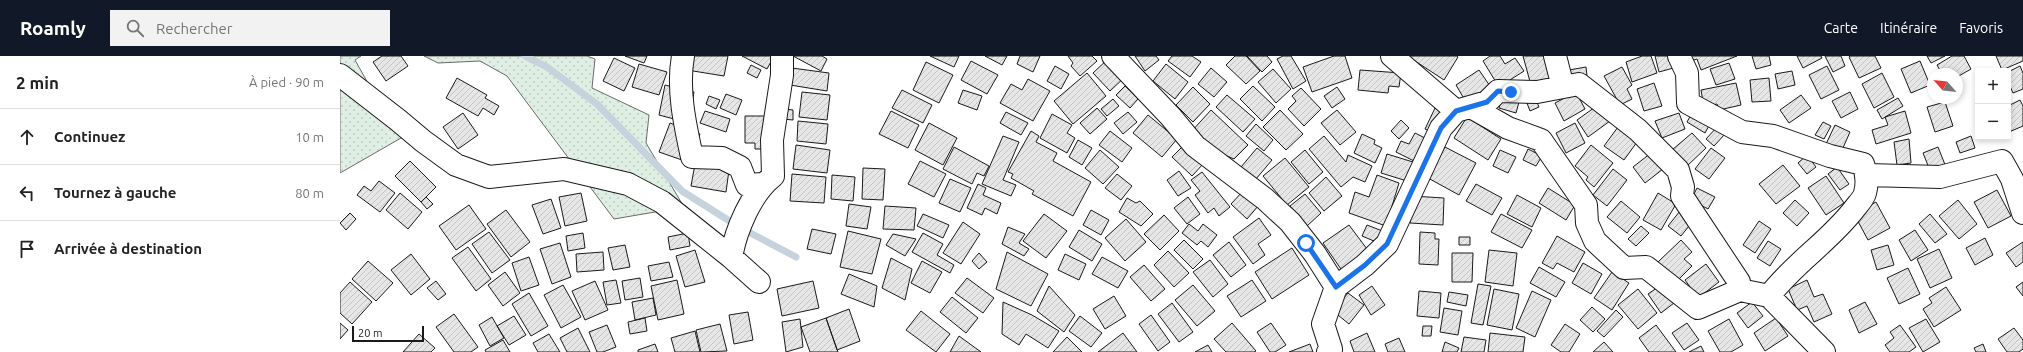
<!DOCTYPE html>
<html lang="fr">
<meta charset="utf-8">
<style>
:root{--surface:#fff;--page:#f2f2f2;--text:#222;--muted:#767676;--line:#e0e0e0;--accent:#111827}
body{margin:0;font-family:Ubuntu,sans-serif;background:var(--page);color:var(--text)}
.controls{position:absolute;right:12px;top:12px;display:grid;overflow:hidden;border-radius:0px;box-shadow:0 2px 6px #0003}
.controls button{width:36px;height:36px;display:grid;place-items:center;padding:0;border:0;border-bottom:1px solid var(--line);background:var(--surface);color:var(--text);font:20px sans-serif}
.compass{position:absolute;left:1587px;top:12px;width:36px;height:36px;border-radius:50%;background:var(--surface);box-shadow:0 2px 6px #0003;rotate:297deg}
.scale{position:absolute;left:12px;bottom:10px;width:72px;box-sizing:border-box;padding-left:4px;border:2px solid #1a1a1a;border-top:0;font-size:11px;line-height:14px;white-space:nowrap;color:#1a1a1a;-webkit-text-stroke:3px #fff;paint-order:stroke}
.stop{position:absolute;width:12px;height:12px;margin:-9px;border:3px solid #1a73e8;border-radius:50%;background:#fff}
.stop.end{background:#1a73e8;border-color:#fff;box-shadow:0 1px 4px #0008}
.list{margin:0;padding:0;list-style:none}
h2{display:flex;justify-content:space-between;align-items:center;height:52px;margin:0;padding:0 16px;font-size:17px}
h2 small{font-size:13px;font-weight:400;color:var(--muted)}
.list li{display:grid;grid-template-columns:26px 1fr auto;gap:12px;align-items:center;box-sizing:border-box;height:56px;padding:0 16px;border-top:1px solid var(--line)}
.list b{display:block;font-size:15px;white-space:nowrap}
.list em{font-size:13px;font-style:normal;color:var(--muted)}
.icon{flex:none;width:22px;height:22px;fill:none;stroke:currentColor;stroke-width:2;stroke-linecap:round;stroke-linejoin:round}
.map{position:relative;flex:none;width:1683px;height:296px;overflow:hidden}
header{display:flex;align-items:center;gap:24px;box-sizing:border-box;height:56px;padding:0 20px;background:var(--accent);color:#fff}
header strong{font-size:19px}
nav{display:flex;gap:22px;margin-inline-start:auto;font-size:14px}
.search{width:280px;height:36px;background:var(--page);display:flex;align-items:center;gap:10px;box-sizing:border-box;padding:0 14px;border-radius:0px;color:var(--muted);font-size:15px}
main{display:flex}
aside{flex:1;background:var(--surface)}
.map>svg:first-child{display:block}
.grass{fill:url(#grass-dots);stroke:#6a6a6a}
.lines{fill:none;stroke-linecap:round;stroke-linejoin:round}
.stream{stroke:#c6d2dc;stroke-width:7}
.building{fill:url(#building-hatch);stroke:#1a1a1a}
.minor-casing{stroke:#1a1a1a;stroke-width:24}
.minor{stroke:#fff;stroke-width:22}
.route{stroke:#1a73e8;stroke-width:5}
</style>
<header>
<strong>Roamly</strong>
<div class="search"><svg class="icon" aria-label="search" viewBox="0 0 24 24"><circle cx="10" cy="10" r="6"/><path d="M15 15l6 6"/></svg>Rechercher</div>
<nav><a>Carte</a><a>Itinéraire</a><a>Favoris</a></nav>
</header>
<main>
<aside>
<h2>2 min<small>À pied · 90 m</small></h2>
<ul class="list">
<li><svg class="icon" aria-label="ahead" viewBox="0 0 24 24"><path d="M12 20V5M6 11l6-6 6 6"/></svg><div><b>Continuez</b></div><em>10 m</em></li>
<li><svg class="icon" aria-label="left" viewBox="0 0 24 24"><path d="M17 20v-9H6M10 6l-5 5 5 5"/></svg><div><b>Tournez à gauche</b></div><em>80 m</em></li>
<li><svg class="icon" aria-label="arrive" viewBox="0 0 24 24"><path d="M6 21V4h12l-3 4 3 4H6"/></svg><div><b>Arrivée à destination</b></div></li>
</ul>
</aside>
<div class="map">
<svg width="1683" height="296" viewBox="0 0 1683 296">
<defs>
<pattern id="grass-dots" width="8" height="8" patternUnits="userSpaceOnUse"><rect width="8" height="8" fill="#e0efe3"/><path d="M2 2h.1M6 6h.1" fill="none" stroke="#c0ccc2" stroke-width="1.8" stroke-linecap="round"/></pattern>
<pattern id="building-hatch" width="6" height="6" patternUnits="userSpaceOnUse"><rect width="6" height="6" fill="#e6e6e6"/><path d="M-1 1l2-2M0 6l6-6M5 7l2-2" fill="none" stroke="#c5c5c5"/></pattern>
</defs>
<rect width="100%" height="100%" fill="#fff"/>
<path class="grass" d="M0,0H21L15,4L29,29L82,70L0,117Z
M84,0H247L255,3L252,32L309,59L306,87L344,151L274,163L167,20L140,5L98,7Z"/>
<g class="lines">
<path class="stream" d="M185,0L207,11L257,48L342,135L399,171L456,201"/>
</g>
<path class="building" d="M42,0H61L68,10L46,25L33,6Z
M285,0H307L304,7Z
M350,0H388L384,20L347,14Z
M402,0H434L427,13Z
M453,0H482L487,3L481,15Z
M590,0H619L614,11Z
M645,0H667L662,9Z
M680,0H700L693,16L677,8Z
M728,0H752L757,5L740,20L731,10L733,7Z
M795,0H816L819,4L805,15Z
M832,0H852L861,6L850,21L828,5Z
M895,0H906L920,15L906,28L886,9Z
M907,0H927L932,6L922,16Z
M943,0H951L966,25L953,33L937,3Z
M994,0H1005L1012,22L972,36L963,11Z
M1069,0H1117L1118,1L1104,24L1069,1Z
M1150,0H1160L1165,8L1175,2L1184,15L1159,31L1143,5Z
M1183,0H1205L1220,25L1192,33Z
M1302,0H1311L1317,17L1292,26L1286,6Z
M1315,0H1334L1337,11L1319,16Z
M1349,0H1397L1361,14L1357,3L1351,5Z
M1412,0H1429L1431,9L1416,13Z
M1457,0H1481L1482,2L1463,12Z
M1485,0H1501L1505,10L1493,16Z
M1510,0H1535L1541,12L1519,22L1509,1Z
M1587,0H1605L1591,7Z
M1612,0H1624L1631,13L1617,21V18H1602L1597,9Z
M1656,0H1683V5L1662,14Z
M274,2L295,12L284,35L263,25Z
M769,2L786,20L770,35L753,17Z
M631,5L658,19L647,38L621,24Z
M1580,5L1590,29L1571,37L1561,13Z
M586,6L613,19L599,47L573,34Z
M1389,7L1395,23L1376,29L1370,13Z
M299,8L327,16L319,39L292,31Z
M826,8L848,26L835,43L813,25Z
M411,9L421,14L417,22L407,17Z
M715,10L729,18L721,33L707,25Z
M1487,10L1499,34L1481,43L1469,19Z
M1680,10L1683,17V33L1673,37L1668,26V16Z
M1246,11L1247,20L1230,24L1229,14Z
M1282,11L1292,29L1287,33L1292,43L1280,49L1264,20Z
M452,12L489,17L487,35L450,29Z
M871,12L887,26L874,41L858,28Z
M933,13L951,33L936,47L918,26Z
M1020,14L1061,17L1059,31L1049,30L1048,37L1018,34Z
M1139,14L1150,30L1126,46L1116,29Z
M1452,15L1455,29L1438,33L1435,18Z
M747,17L766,40L733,68L714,45Z
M1542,17L1554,41L1534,52L1522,28Z
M117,22L147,39L145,42L159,50L154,59L143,52L138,60L106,42Z
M1429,22L1431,45L1412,46L1410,24Z
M688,23L710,35L693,65L660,47L671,28L682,34Z
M1314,27L1322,50L1304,55L1297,33Z
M1396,27L1401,49L1379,54L1377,48L1364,51L1361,34Z
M325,29L354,36L350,59L334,63L319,59Z
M785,30L798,43L790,52L776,39Z
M913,30L935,51L922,65L900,43Z
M853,31L870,48L853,66L836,49Z
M997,31L1005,43L992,52L984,40Z
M961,32L981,53L964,70L948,53L956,45L952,40Z
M562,34L592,49L583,67L552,52Z
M623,34L642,40L637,54L618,47Z
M462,36L490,39L487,64L459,61Z
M1236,36L1245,53L1224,65L1215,47Z
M1510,36L1518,53L1501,62L1492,45Z
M386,38L402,44L396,59L380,52Z
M887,39L915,63L903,76L876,51Z
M1461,39L1471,52L1449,67L1440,54Z
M369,40L380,44L376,53L366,48Z
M1162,41L1179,46L1176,57L1159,52Z
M1558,42L1563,50L1542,63L1537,54Z
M773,43L779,50L767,60L761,53Z
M1196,44L1199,51L1190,55L1187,47Z
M1680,44L1683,50V70L1669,76L1668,50Z
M1605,46L1613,70L1595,76L1587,51Z
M1258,49L1270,65L1248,81L1237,64Z
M1096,50L1108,56L1097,79L1085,73Z
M757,52L767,63L750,78L740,67Z
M444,53L453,54V64L443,63Z
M871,54L908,89L894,103L866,91L851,76Z
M940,54L963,78L946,94L923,71Z
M997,54L1016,76L1000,89L981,67Z
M365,55L390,63L386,76L360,67Z
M551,55L579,69L568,92L539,78Z
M1353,55L1371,66L1365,77L1347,66Z
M1565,55L1571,77L1536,88L1532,74L1548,69L1545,61Z
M666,56L688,67L681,79L660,67Z
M788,56L797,66L783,78L774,67Z
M123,57L138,79L118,93L103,71Z
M1339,57L1345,73L1322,82L1315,65Z
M712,58L732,69L727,77L735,82L727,97L700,82Z
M808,59L837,83L822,101L793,77Z
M405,60H428V93H415V87H405Z
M1127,61L1161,83L1148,104L1114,82Z
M1061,64L1069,72L1059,83L1051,75Z
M458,65L488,68L486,88L457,85Z
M1483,66L1491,70L1484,83L1475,79Z
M330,67L360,78L352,98L342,104L319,96Z
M589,67L617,82L603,109L575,94Z
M1235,67L1245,87L1226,97L1216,77Z
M916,68L933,84L924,95L906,80Z
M1495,69L1510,76L1502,94L1486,88Z
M1278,71L1297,86L1284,104L1264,90Z
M1377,71L1385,78L1374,90L1366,83Z
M691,75L699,80L696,86L717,97L713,105L751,126L733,160L692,138L694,135L671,122L673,118L668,116Z
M770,75L792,92L782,106L759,89Z
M1075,77L1091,85L1080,108L1056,96L1061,85L1069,88Z
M1352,77L1366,92L1347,110L1332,94Z
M1022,78L1035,84L1034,88L1042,92L1035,107L1014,97Z
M663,80L679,86L663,124L676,129L671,140L642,128Z
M984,80L1006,106L1008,99L1032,110L1025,126L1013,121L1001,131L969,93Z
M1631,80L1635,92L1620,97L1616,86Z
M1569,83L1571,107L1557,109L1554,86Z
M738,84L752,92L742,109L729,101Z
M845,88L864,107L852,120L832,101Z
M456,89L490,94L487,117L453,113Z
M1251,89L1273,107L1254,131L1246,124L1248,121L1235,110Z
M614,91L649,110L644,120L637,117L632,128L603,113Z
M1105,91L1136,107L1119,139L1088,122Z
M1598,91L1606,111L1591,117L1583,97Z
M917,92L932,104L916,123L901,111Z
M1371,92L1385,102L1369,123L1355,113Z
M1188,93L1202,100L1196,110L1183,104Z
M760,94L779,111L763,128L745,112Z
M965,94L983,116L969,128L951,106Z
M1160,94L1176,101L1168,117L1153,110Z
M1311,97L1323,113L1305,127L1293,111Z
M1047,98L1073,106L1067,125L1041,117Z
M1467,99L1476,111L1467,118L1458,107Z
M945,102L969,131L947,149L923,120Z
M70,105L96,131L81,146L55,120Z
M580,105L606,118L594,141L568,128Z
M355,108L389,114L386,136L351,130Z
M1443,109L1460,130L1436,148L1419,128Z
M1497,111L1509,128L1500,134L1488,118Z
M523,112L545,113L543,144L522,143Z
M1273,113L1287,124L1267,150L1253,139Z
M839,115L851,132L838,140L827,124Z
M862,116L890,151L879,160L874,152L868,157L855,139L860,135L851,124Z
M452,118L486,121L484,147L450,145Z
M777,118L792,130L781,144L765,132Z
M492,119L515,121L513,145L491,143Z
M1037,119L1059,127L1046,170L1009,157L1015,136L1029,141Z
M1486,120L1504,147L1486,159L1468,132Z
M986,121L1002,140L984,155L969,137Z
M610,123L631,132L620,156L599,147Z
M39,125L55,137L40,156L17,139L24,130L31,135Z
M638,128L646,132L643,139L661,147L657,158L645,152L642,159L627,152Z
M1136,128L1162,142L1152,159L1126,145Z
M1208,132L1235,149L1226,164L1199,147Z
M1357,132L1375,141L1368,153L1351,144Z
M1657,134L1671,160L1648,172L1634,146Z
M903,135L919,149L907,163L891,148Z
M60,137L82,156L68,173L46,154Z
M241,137L247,165L225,170L219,141Z
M1318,137L1336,148L1321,174L1303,164Z
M965,138L981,157L967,170L950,150Z
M1177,139L1201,152L1192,171L1167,158Z
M1072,140L1104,142L1103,169L1070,167Z
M86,141L93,148L87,153L81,146Z
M848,141L860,158L847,168L834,152Z
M787,142L796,147L800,145L813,158L801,170L779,156Z
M211,143L221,172L203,178L192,149Z
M1455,144L1469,157L1457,170L1443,157Z
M1618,144L1637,168L1619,183L1599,160Z
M1281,145L1300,161L1287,177L1267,161Z
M1536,146L1550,172L1528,184L1514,158Z
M509,148L531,151L527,173L506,170Z
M129,149L146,173L116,194L99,170Z
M545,150L576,152L574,174L543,173Z
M166,154L190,186L171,201L147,168Z
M751,154L769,164L761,179L743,169Z
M1340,155L1353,165L1341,180L1328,170Z
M10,157L16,163L6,174L0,167Z
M583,158L609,169L603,182L577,170Z
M704,158L727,175L706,202L683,185Z
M1161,158L1192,174L1182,192L1151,176Z
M1590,158L1607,178L1595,187L1579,168Z
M824,159L839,175L820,194L804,178Z
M919,162L931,179L918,188L925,199L913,208L893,181Z
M786,163L806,186L785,205L765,182Z
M1419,165L1431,173L1415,197L1403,189Z
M623,166L640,178L621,208L603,197Z
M849,168L858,175L863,168L877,179L868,191L861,185L857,189L842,177Z
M1009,169L1030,197L1003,216L983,187Z
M1027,169L1045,176L1041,188L1022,180Z
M1301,170L1309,177L1296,190L1288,183Z
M668,171L685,178L679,187L689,193L684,200L662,188Z
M472,173L496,178L491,198L467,193Z
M739,174L762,188L752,205L729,191Z
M1575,174L1588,194L1571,205L1559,184Z
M508,175L541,183L532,218L500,211Z
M149,176L170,204L152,217L132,188Z
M1080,176L1095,177V183H1099L1098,209L1079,208Z
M243,177L245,192L228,195L226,180Z
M348,177L350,190L330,194L328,181Z
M583,177L603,188L597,199L614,209L610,217L572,196Z
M553,178L576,183L565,200L546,189Z
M1217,180L1245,196L1234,216L1217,207L1213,213L1202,207Z
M1119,181H1130V189H1119Z
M1645,182L1653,199L1635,209L1626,192Z
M844,184L863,203L853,213L834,194Z
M1341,184L1352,196L1344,203L1352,210L1337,225L1318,206Z
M1428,185L1441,193L1430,210L1417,202Z
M889,186L906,209L891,221L873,199Z
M1683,186V206L1676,211L1666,197Z
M220,187L231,221L212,228L200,193Z
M285,189L290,211L273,214L268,192Z
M1548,189L1554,209L1537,214L1531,194Z
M128,191L151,223L136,235L112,202Z
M952,192L969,219L932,243L915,216Z
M1599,193L1612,222L1590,232L1577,203Z
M355,194L365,226L345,231L336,200Z
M1149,194L1177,197L1173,230L1145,226Z
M828,195L849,217L834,231L814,209Z
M263,196L264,214L237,216L236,198Z
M667,196L708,218L691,250L656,233Z
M639,197L647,206L639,213L632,205Z
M1112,197H1133L1132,226H1112Z
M71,198L90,223L71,239L51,214Z
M725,198L746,208L739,224L718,214Z
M189,201L199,229L181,235L172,207Z
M762,201L788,215L778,232L752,218Z
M551,202L572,213L565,244L542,232Z
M870,204L888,228L873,241L853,216Z
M28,205L53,227L36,245L12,223Z
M582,205L602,216L590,237L571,227Z
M329,206L333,221L311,225L308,210Z
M1243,207L1262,218L1251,238L1232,227Z
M1366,208L1379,226L1358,242L1345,224Z
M804,209L825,233L811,245L790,221Z
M1199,211L1225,226L1216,241L1190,227Z
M1568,212L1580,238L1559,248L1547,222Z
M165,216L180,237L163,250L148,229Z
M1272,216L1289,227L1272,254L1254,242Z
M509,218L537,230L534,251L501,238Z
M300,222L303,241L285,244L282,225Z
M627,222L654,242L643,257L615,237Z
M276,224L281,247L267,249L263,226Z
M337,224L344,258L318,264L311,230Z
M912,224L926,245L901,261L887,240Z
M1467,224L1474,241L1483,238L1492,258L1474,266L1467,250L1457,254L1448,233Z
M96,225L106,238L98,244L87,232Z
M255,225L268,254L245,264L232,235Z
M473,225L479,252L442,260L437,233Z
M10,226L32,246L12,268L0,257V237Z
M1683,226V240L1676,231Z
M1138,228L1151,230L1143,269L1131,267Z
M223,229L241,261L221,272L204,239Z
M853,229L875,255L857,270L835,244Z
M1321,229L1334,247L1321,257L1308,238Z
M709,230L735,259L724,276L697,255Z
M1032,230L1045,249L1031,259L1019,239Z
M1606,231L1621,254L1594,271L1583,253L1592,247L1589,242Z
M1154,233L1179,238L1172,274L1147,269Z
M1298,233L1317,257L1298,273L1278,249Z
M1079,235L1101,237L1099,262L1077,260Z
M1192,235L1211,244L1195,281L1176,272Z
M1109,236L1128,239L1126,250L1107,246Z
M189,237L208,270L191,280L172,248Z
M1008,237L1024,249L1009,268L993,255Z
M774,240L786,260L765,273L753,253Z
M612,241L638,262L626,277L600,256Z
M313,242L316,259L295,264L292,246Z
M663,246L692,259L719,275L708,292L686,278L679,289L662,278Z
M1412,246L1423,260L1408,272L1397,257Z
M1525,246L1537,268L1519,277L1509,254Z
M832,247L853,276L839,286L818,258Z
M1252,251L1265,263L1253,276L1240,264Z
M1104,252L1122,255L1118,279L1100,276Z
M509,253L520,285L497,294L486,262Z
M1276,254L1283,261L1264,281L1257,275Z
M581,255L610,278L596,296L566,274Z
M408,256L413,284L394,288L389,259Z
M114,258L138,291L131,296H114L96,271Z
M811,259L830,286L818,295L799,268Z
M174,260L186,279L169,289L157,270Z
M740,260L762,277L751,291L729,275Z
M152,261L164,282L150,290L139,269Z
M305,262L307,275L290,278L288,266Z
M486,262L498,296H470L461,271Z
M1436,262L1448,280L1425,295L1414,277Z
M460,263L463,291L446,296L442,266Z
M1389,263L1403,289L1391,296H1380L1368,275Z
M1586,263L1600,286L1583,296L1569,272Z
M0,267L8,274L0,283Z
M892,267L916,295L914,296H886L874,283Z
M931,267L946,289L935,296H930L917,276Z
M1347,267L1359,284L1344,294L1332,277Z
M380,268L387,295L361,296L356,274Z
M1225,268L1240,278L1229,296H1221L1211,289Z
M267,269L276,291L263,296H257L249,276Z
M1316,269L1336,296H1309L1299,282Z
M1560,269L1576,291L1569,296H1550L1545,289L1554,282L1550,276Z
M1083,270H1092L1091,280H1082Z
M238,272L250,296H227L220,282Z
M1674,272L1683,284V293L1679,296H1667L1658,283Z
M355,275L360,296H335L331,282Z
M783,277L797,296H758Z
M1027,277L1035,296H1014L1010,285Z
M1150,277L1185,281L1183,296H1148Z
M79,278L95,292L91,296H63Z
M209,278L220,296H198L193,287Z
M619,280L641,296H610Z
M727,281L742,296H713Z
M1124,281L1146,284L1144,296H1121Z
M1059,282L1065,296H1048L1045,288Z
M163,284L170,296H146L145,294Z
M1105,286L1119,292L1117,296H1102Z
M1264,286L1273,296H1253Z
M315,288L318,296H298V294Z
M970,288L973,296H949Z
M1643,288L1646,296H1636L1634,292Z
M868,289L872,296H855Z
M1361,290L1364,296H1349Z"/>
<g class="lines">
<defs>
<path id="minor" d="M343,0C337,33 345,69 352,101L382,102L400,111L407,129L422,128
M773,0L831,61L855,90L925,143L950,166L975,198L996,231
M1052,0L1116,55
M1215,0L1223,31
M1339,0L1347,17L1348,47L1402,76L1433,80L1490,100L1523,108C1527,118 1528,126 1525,137C1524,142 1518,148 1515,152C1490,185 1454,207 1429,240
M0,19L58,64L83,85L116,109L149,121L224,113L288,128L322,146L391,201L419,226
M1131,51L1168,72L1201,84L1246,149L1247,167L1255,185L1284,212L1306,211L1358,252L1400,234L1429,240L1484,296
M1528,119L1600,121L1662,105L1672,123L1683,157
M391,201C396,174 411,137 433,120L432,84L442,19V0
M988,296L991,293L983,268L996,231L1025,209L1047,188L1101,72L1116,55L1147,46L1158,35L1197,36L1239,28L1298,74L1338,114L1343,131L1342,140L1399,226L1400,234"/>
</defs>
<use href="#minor" class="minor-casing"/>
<use href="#minor" class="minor"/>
</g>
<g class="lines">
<path class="route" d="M966,187L996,231L1025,209L1047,188L1101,72L1116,55L1147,46L1158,35L1171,36"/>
</g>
</svg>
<div class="controls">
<button>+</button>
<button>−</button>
</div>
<svg class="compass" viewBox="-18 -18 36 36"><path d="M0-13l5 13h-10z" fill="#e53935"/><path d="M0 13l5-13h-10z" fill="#767676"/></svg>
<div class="scale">20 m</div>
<div class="stop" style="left:966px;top:187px"></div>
<div class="stop end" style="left:1171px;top:36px"></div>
</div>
</main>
